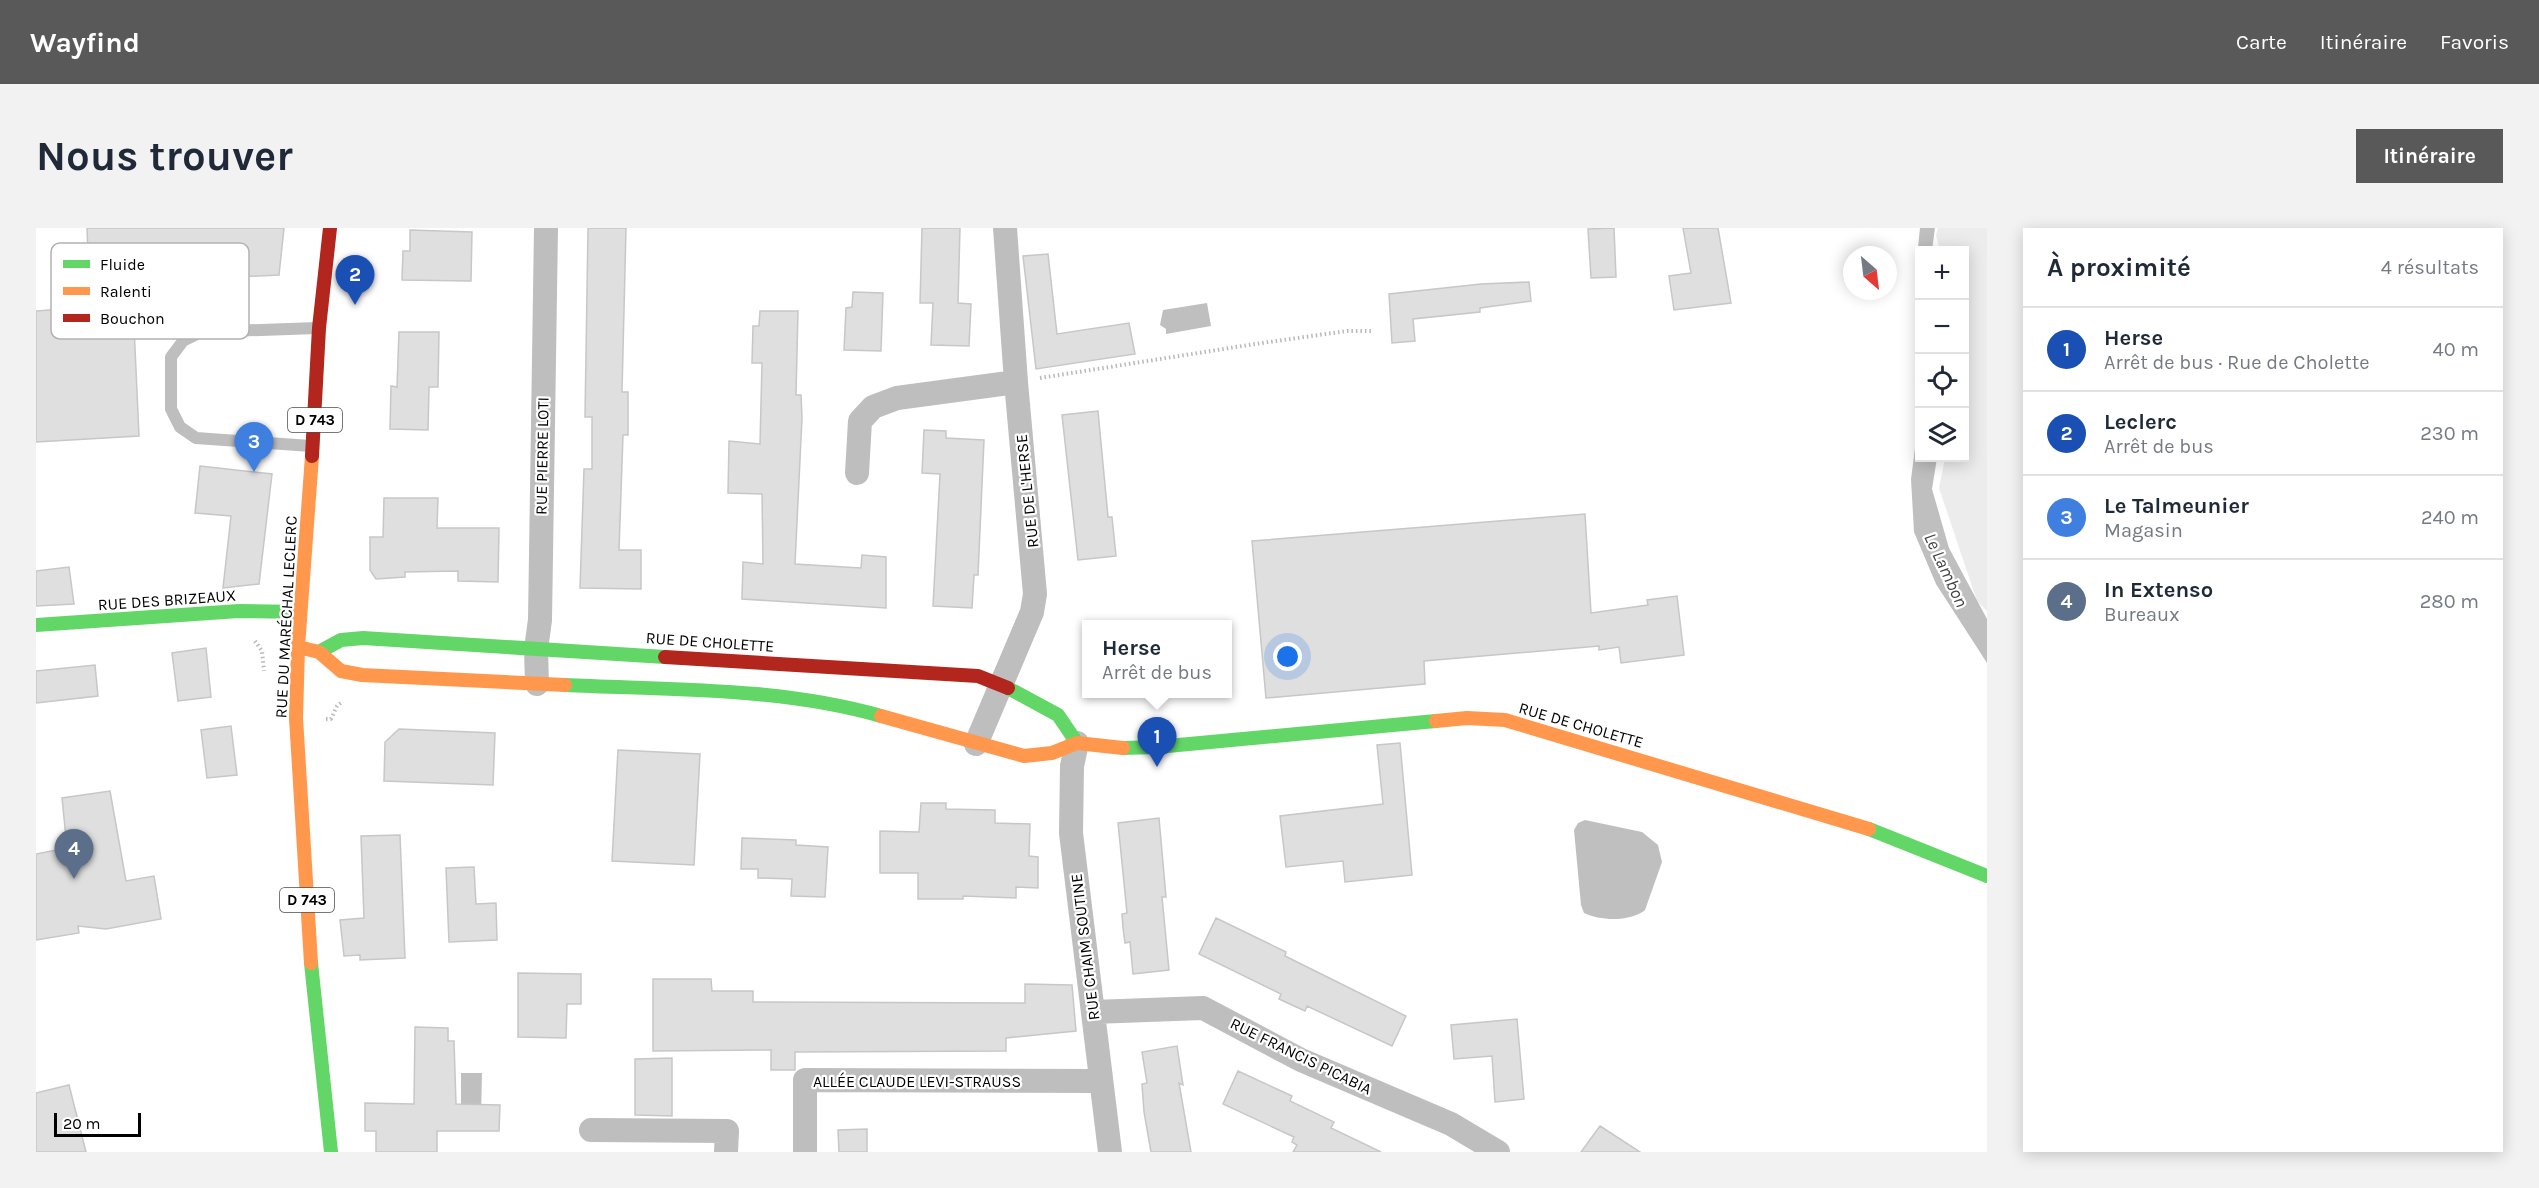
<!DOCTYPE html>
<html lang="fr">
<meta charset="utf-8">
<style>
:root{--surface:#fff;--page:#f2f2f3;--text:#1f2937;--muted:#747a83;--line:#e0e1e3;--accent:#595959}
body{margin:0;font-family:Karla,sans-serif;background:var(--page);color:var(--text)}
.controls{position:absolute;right:18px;top:18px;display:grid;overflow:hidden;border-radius:0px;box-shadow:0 3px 15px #0003}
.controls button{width:54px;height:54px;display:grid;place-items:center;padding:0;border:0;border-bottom:2px solid var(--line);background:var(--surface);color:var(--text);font:30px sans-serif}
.compass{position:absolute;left:1807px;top:18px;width:54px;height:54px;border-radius:50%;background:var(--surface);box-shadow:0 3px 15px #0003;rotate:152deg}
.scale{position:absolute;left:18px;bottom:15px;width:87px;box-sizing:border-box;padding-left:6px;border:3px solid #000;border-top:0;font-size:16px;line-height:21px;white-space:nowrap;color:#000;-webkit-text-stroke:4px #fff;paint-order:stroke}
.you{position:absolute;left:1252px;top:429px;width:21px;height:21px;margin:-15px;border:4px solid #fff;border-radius:50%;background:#1a73e8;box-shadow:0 0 0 9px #1a73e833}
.badge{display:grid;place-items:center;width:39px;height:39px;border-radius:50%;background:var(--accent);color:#fff;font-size:20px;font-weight:700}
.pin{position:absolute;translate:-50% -50px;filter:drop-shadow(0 2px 3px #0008)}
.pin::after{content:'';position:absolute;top:32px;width:21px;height:18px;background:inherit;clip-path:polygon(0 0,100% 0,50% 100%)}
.popup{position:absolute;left:1046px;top:392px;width:150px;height:78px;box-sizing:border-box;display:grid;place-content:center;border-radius:0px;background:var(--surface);filter:drop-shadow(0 2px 4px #0005);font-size:20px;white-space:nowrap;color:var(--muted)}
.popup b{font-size:22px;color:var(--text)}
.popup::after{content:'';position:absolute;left:50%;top:100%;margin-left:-12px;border:12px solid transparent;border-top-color:var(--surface)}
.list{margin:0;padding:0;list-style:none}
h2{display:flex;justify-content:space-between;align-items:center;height:78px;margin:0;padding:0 24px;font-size:26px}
h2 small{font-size:20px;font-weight:400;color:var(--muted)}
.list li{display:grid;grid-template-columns:39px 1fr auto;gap:18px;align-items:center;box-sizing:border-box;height:84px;padding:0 24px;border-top:2px solid var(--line)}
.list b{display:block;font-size:22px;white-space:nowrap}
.list p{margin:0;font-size:20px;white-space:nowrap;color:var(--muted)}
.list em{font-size:20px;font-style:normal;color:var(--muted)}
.icon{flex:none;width:33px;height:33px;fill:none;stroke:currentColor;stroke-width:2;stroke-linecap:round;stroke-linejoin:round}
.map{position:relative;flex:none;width:1951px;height:924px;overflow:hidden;border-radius:0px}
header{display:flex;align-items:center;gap:36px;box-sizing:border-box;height:84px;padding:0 30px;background:var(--accent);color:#fff}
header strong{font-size:28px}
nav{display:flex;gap:33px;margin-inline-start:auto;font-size:21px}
.intro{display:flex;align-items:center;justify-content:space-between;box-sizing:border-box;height:144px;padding:0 36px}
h1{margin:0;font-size:42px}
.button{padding:15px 27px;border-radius:0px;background:var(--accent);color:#fff;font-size:21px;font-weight:700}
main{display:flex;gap:36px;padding:0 36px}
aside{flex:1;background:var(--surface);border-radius:0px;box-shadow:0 3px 15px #0003}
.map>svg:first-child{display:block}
.green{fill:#ececec}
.water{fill:#bfbfbf}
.building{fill:#dfdfdf;stroke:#c7c7c7;stroke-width:1.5}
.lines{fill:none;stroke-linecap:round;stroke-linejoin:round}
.path{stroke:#b9b9b9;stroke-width:4;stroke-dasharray:1.5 3;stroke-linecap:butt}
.lane{stroke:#bebebe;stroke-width:12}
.street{stroke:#bebebe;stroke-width:24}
.fast{stroke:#63d668;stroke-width:14}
.slow{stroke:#ff974d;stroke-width:14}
.jam{stroke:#b3261e;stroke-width:14}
.labels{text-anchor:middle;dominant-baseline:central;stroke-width:4.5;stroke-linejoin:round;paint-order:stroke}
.shield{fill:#fff;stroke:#4c4c4c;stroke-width:1.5}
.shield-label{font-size:15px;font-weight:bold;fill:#000}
.street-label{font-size:16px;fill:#000;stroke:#fff}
.water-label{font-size:18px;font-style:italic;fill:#444;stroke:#fff}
.key{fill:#fff;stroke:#b2b2b2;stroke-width:1.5}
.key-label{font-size:16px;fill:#000}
</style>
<header>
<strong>Wayfind</strong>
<nav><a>Carte</a><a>Itinéraire</a><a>Favoris</a></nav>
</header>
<div class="intro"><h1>Nous trouver</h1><a class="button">Itinéraire</a></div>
<main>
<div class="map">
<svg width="1951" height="924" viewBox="0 0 1951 924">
<rect width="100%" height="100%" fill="#fff"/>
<path class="green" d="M1902,0H1951V383L1941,373L1903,260L1909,230H1928V22H1904L1900,7Z"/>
<path class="water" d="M1884,0H1899L1896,22H1884L1883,66L1879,49Z
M1171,75L1175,98L1130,106V101L1124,97L1127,82Z
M1883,190L1884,230H1901L1896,261L1913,320L1951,391V435L1900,356L1878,304L1875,251Z
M1549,592L1606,604L1622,617L1626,634L1609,682C1595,694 1564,693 1548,685L1545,677L1538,602L1542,595Z
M425,845H446L445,888L420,880L425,876Z"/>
<path class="building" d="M51,0H248L243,47L96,54L103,208L0,214V83L54,79Z
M552,0H590L586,164H592V207H587L583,322H605V361L544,360L548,241H556V189H549Z
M886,0H924L922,75L935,76L933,118L895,117L897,75H884Z
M1578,0L1580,49L1555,50L1552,1Z
M1647,0H1682L1695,75L1638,82L1633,48L1655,45Z
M374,2L436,4L435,53L366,52L367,23H374Z
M1012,26L1021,106L1093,95L1099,126L1000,141L987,28Z
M1493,54L1495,73L1444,80V84L1377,91L1379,113L1356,115L1353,66L1445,56Z
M817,64L847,65L845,123L808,122L810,80L816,79Z
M724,83H762L760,167H765L766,190L759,336L825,340L826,327L850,329V380L706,371L707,334L727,336L726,266L692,265L693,213L724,216L726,135H716L717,98H723Z
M363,104H403L402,159H393L392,202L354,201L355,158L361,159Z
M1062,183L1072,289H1076L1080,328L1042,332L1026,187Z
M888,202L910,203V210L948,212L942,347H938L936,380L897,378L904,246L886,245Z
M164,238L236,246L223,356L187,360L195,288L159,285Z
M348,270H402L401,300H463L462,354L422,353V343L369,344V349L340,351L334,342V309H347Z
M1549,286L1555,385L1612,377L1611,372L1641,368L1648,427L1585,435L1583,419L1563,422V418L1388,433L1389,456L1230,470L1216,313Z
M33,339L38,376L0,378V343Z
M170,420L175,469L142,473L136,425Z
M59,437L62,468L0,475V443Z
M195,498L201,547L171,550L165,502Z
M363,501L459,505L457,557L348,553L349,514Z
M1364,515L1376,647L1309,654L1307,633L1250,639L1244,588L1347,576L1341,517Z
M582,522L664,526L658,637L576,633Z
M74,563L90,653L118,648L125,691L70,701L42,698L43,705L0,712V626L31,620L26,570Z
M885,575H910V581L959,582V595L994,596L993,628L1002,629V660L980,659V670L927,668V671H882V645H844V603L883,604Z
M1123,590L1130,669H1126L1133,742L1097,746L1094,714L1089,715L1087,700L1086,686L1091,685L1082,595Z
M364,607L369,730L324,732V727L308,728L304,692L328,690L325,608Z
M706,610L760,612V617L792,619L789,669L755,668L756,651L722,650V641H705Z
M438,639L440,676L460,675L461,712L413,714L410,640Z
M1180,690L1250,724L1249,728L1370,788L1356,818L1271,778L1269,783L1243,771L1245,766L1163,726Z
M482,745L545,746V776H531L530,810L482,809Z
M617,751H675L676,763H717V774L989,775V756L1036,757L1040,803L970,810V823L759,824V842H735V822L617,823Z
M1481,791L1488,871L1459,874L1456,828L1418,831L1415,797Z
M379,799L412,800V813H418L420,876L464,877L463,903H401V924H340V903H329V875L378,876Z
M1141,818L1147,857L1143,855L1155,924H1115L1108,884L1106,856L1111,855L1106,824Z
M636,830V888L599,887V831Z
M1202,843L1256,868L1254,873L1298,894L1295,900L1345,924H1257L1261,917L1256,914L1258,909L1187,876Z
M33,857L50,924H0V865Z
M1564,898L1604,924H1545Z
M831,901V924H803L802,902Z"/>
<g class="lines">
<path class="path" d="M1004,150L1219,116L1311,103H1336
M219,413L226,423L228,443
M290,491H295L301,478L306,474"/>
<path class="lane" d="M275,218L160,210L144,199L135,181V129L147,113L165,104L281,100"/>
<path class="street" d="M821,245L824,193L837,179L861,170L980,154
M501,456L500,421L504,392L510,0
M1041,515L1036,538L1035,605L1074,924
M940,516L996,384L999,366L980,154L969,0
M1057,784L1167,780L1265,832L1415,896L1462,924
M555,902L691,903L690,924
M769,924V852L1064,853"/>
<path class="fast" d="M0,397L203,383L264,384
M283,424L305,412L327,410L629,429
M529,457C634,462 743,459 845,488
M972,460L1022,487L1041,515
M1087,520L1121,519L1400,493
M1833,601L1951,648
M275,735L295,924"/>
<path class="slow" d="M262,419L283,424L305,443L326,447L529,457
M845,488L988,528L1016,525L1041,515L1087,520
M1400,493L1431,490L1469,492L1833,601
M275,735L260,490L262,419L276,228"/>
<path class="jam" d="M276,228L283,100L294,0
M629,429L942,448L972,460"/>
</g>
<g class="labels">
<g class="shield">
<rect x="252" y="180" width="54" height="24" rx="4.5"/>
<rect x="244" y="660" width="54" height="24" rx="4.5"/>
</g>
<g class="shield-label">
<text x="279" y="192">D 743</text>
<text x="271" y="672">D 743</text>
</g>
<g class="street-label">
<text transform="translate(506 228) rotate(-89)">RUE PIERRE LOTI</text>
<text transform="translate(991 263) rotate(-96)">RUE DE L'HERSE</text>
<text transform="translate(131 372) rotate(-4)">RUE DES BRIZEAUX</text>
<text transform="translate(250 389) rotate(-87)">RUE DU MARÉCHAL LECLERC</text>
<text transform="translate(674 414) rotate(4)">RUE DE CHOLETTE</text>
<text transform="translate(1545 497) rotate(16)">RUE DE CHOLETTE</text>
<text transform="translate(1049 719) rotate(-97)">RUE CHAIM SOUTINE</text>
<text transform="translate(1265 828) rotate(26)">RUE FRANCIS PICABIA</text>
<text x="881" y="853">ALLÉE CLAUDE LEVI-STRAUSS</text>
</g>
<g class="water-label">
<text transform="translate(1910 342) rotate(65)">Le Lambon</text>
</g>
</g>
<rect x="15" y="15" width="198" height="96" rx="9" class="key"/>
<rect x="27" y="32" width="27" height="8" fill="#63d668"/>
<rect x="27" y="59" width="27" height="8" fill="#ff974d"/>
<rect x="27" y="86" width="27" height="8" fill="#b3261e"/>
<g class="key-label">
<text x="64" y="42">Fluide</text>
<text x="64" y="69">Ralenti</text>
<text x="64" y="96">Bouchon</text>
</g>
</svg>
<div class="controls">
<button>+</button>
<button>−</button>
<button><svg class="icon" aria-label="locate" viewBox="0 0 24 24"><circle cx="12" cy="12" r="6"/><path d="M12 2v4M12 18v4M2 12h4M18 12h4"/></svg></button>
<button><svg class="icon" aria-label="layers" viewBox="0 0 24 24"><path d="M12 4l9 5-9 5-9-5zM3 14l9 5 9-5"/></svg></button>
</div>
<svg class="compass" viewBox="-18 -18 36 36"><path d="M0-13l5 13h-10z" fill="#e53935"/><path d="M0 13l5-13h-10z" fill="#747a83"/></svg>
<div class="scale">20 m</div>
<div class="you"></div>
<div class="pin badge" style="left:1121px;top:539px;background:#1a4fb4">1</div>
<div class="popup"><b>Herse</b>Arrêt de bus</div>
<div class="pin badge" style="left:319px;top:77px;background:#1a4fb4">2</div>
<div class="pin badge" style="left:218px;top:244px;background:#3f7fe0">3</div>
<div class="pin badge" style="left:38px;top:651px;background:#5c6f8a">4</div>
</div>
<aside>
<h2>À proximité<small>4 résultats</small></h2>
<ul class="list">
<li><span class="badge" style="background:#1a4fb4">1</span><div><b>Herse</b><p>Arrêt de bus · Rue de Cholette</p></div><em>40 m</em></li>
<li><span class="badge" style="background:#1a4fb4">2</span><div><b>Leclerc</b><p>Arrêt de bus</p></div><em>230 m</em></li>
<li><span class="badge" style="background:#3f7fe0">3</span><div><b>Le Talmeunier</b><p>Magasin</p></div><em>240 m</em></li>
<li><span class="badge" style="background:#5c6f8a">4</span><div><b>In Extenso</b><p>Bureaux</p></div><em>280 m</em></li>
</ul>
</aside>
</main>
